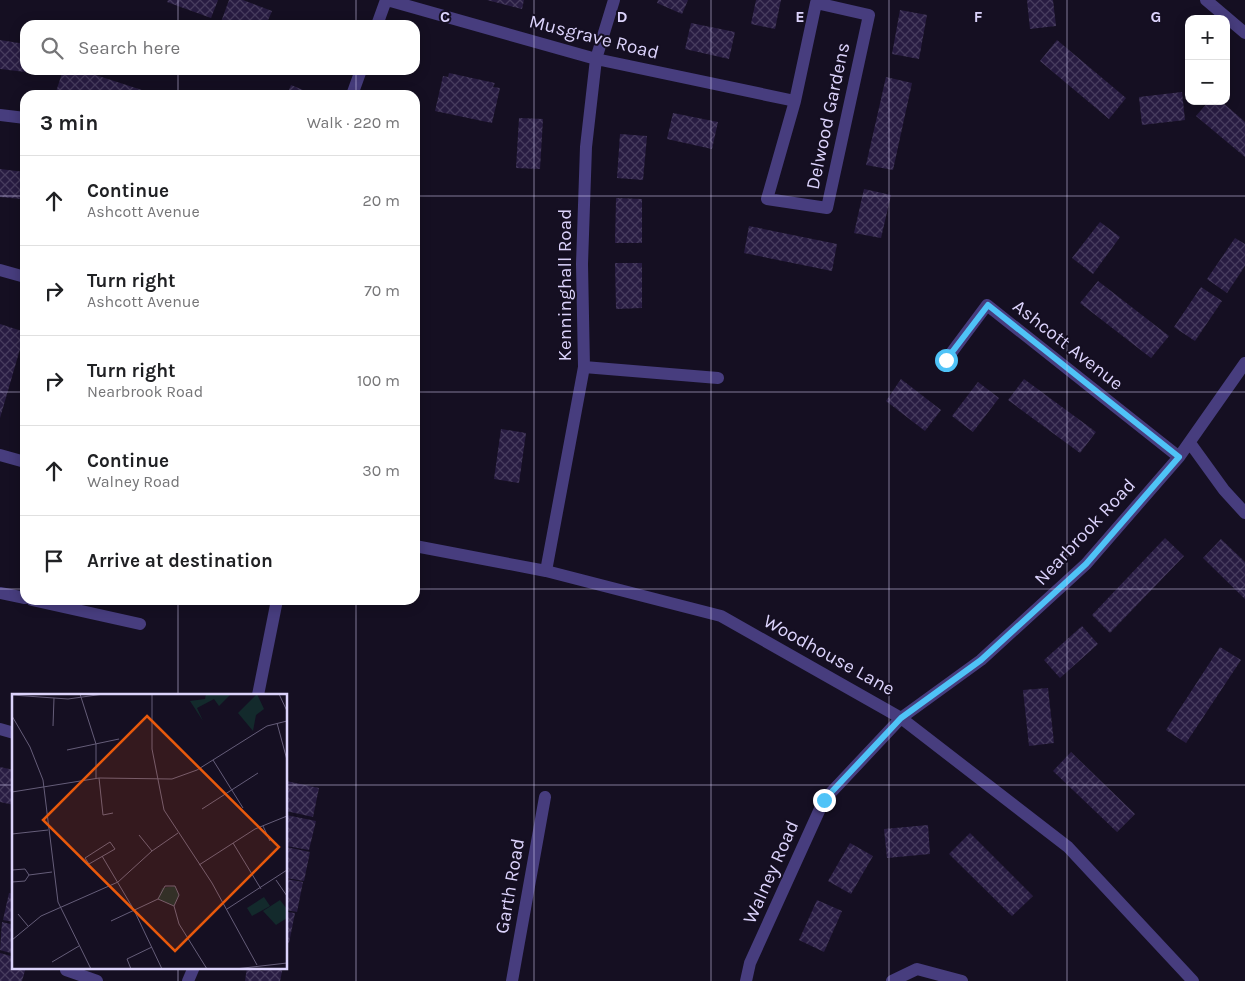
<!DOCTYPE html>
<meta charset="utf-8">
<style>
:root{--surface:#fff;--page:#f6f6f6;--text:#202124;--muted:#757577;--line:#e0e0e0}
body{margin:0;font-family:Karla,sans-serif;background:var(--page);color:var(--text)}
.controls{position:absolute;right:15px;top:15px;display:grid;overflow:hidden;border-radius:10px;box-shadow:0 2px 12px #0003}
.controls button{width:45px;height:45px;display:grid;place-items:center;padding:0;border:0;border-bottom:1px solid var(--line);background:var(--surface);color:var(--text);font:25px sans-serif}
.stop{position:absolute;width:15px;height:15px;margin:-11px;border:4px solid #4fc3f7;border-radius:50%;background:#fff}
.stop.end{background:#4fc3f7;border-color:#fff;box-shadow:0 1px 5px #0008}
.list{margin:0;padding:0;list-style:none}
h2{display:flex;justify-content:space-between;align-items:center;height:65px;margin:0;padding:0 20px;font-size:21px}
h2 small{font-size:16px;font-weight:400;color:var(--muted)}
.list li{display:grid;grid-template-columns:32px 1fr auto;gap:15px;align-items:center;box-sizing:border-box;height:90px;padding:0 20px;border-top:1px solid var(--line)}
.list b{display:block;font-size:19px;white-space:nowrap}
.list p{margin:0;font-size:16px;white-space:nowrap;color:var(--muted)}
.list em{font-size:16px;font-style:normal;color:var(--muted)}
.icon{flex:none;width:28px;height:28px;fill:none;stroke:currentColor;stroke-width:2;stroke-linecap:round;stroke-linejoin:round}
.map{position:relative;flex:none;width:1245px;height:981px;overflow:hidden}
.search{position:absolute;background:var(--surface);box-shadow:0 2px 12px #0003;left:20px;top:20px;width:400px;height:55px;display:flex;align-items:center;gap:12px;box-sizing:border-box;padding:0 18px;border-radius:15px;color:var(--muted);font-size:19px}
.panel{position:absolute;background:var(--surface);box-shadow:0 2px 12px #0003;left:20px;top:90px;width:400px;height:515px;border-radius:15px}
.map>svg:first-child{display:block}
.building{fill:url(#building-cross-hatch)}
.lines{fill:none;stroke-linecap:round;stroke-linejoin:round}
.minor{stroke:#473d7e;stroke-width:12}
.route{stroke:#4fc3f7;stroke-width:6}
.grid{fill:none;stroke:#dcd3fc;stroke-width:1;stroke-opacity:0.55}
.labels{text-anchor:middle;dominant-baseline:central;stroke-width:4;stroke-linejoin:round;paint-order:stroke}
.street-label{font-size:19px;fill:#dcd3fc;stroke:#150f22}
.inset-road{fill:none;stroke:#655d79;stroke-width:1}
.view{fill:#e8590c;fill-opacity:0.15;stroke:#e8590c;stroke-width:2.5}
.inset-edge{fill:none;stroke:#dcd3fc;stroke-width:2.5}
.grid-label{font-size:16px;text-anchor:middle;font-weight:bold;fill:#dcd3fc;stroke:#150f22;stroke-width:4;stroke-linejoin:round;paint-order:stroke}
</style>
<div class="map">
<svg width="1245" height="981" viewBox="0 0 1245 981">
<defs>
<pattern id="building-cross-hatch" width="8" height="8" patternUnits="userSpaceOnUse" patternTransform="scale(1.25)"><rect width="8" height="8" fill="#281c42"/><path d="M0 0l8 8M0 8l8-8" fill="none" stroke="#473c5e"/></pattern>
</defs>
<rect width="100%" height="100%" fill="#150f22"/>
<path class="building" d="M168,0H218L211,18L167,2Z
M229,0H243L272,11L266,25H229L221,22Z
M487,0H524L522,9Z
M658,0H688L682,14L657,3Z
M756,0H781L775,29L751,24Z
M1027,0H1053L1056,26L1030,29Z
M900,10L927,15L919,59L892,54Z
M691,23L735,32L729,59L685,49Z
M0,40L25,44V70H44L43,74L0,69Z
M1057,40L1126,98L1109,119L1040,61Z
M63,70H80L148,92L147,95H65L56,92Z
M449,73L495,83L493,87L500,88L492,123L435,111L443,76L448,77Z
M886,77L912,83L893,170L866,165Z
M291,85L315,95H287Z
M1182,92L1185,120L1142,125L1139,97Z
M1209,101H1221L1245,122V157L1196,116Z
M673,113L718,122L712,149L667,139Z
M519,118L543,119L540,169L516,168Z
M620,134L647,136L643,180L617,178Z
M0,169L25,172L21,199L0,197Z
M864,189L891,195L881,238L854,233Z
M616,198L642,199V243H615Z
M1100,222L1120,237L1093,274L1072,258Z
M749,226L837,244L832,271L744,253Z
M1235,238L1245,244V266L1227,293L1207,279Z
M615,263H642V308L616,309Z
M1098,281L1169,336L1151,358L1080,303Z
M1201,287L1222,301L1195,341L1174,327Z
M0,324L25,332L0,418Z
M901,379L941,410L925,431L886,401Z
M1024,379L1096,432L1080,453L1008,400Z
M978,382L999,398L973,432L952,416Z
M501,429L526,433L519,483L494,479Z
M1165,538L1184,556L1110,633L1092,615Z
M1221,539L1245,562V599L1203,558Z
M1082,626L1098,644L1060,678L1044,660Z
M1220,647L1241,660L1186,743L1166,730Z
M1048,688L1054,743L1029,746L1023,690Z
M1071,752L1135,814L1117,832L1053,771Z
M0,767L14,770V805L0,802Z
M286,781L319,788L313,817L286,811Z
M286,815L316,821L309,850L286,846Z
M928,825L930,854L887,858L884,829Z
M970,833L1033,896L1012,916L949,854Z
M850,843L873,856L851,894L828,881Z
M286,847L310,852L304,881L286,878Z
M286,879L303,882L297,912L286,910Z
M9,893L14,894V922L3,920Z
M817,900L842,911L824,952L799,940Z
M286,912L295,913L289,943L286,942Z
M2,922L14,925V954L0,950Z
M0,953L14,957V967H26L22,981H0Z
M247,967L267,972L254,967H283L280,981H245Z"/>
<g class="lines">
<path class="minor" d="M387,0L596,59L795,101
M1206,0L1245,33
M816,3L869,15L827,208L767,199L795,101Z
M377,25L386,0
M352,95L361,70
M0,115L25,118
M0,270L25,277
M946,360L987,305L1179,457
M584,367L718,378
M1190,443L1224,490L1245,513
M0,455L25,462
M415,546L546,571L721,616L901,718L1068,847L1193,981
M546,571L584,367L582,264L586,147L596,59L614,0
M0,593L25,598
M32,600L140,624
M258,695L277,600
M0,729L14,733
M66,970L97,981
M188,981L194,967
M512,981L545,797
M746,981L750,963L824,800L901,718L981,660L1086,564L1179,457L1245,363
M892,981L917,969L962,981"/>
</g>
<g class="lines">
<path class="route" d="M824,800L901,718L981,660L1086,564L1179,457L988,305L946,360"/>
</g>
<path class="grid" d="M178,0V25M356,0V25M534,0V981M711,0V981M889,0V981M1067,0V981M178,70V95M356,70V95M0,196H25M415,196H1245M0,392H25M415,392H1245M0,589H25M415,589H1245M178,600V695M356,600V981M0,785H14M286,785H1245M178,967V981"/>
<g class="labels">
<g class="street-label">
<text transform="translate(594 37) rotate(14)">Musgrave Road</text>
<text transform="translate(828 116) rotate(-78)">Delwood Gardens</text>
<text transform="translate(565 285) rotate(-90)">Kenninghall Road</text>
<text transform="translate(1068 345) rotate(38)">Ashcott Avenue</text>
<text transform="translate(1085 532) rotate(-47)">Nearbrook Road</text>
<text transform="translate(829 655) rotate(29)">Woodhouse Lane</text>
<text transform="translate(771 872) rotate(-66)">Walney Road</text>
<text transform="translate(510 886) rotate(-80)">Garth Road</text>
</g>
</g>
<g transform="translate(12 694)">
<rect width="275" height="275" fill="#150f22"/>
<path d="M194,0H219L207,12L202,5L185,14L191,27L178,7L193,5ZM245,0L252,15L244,21L241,37L226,19ZM163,192L167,201L162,212L146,205L150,194Z" fill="#132a2c"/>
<path d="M268,206L275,215V224L264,231L251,217Z" fill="#132a2c"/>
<path d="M252,203L258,212L240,222L235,214Z" fill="#132a2c"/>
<path class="inset-road" d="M68,0L84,50V85M140,0V55L152,116L200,189L245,271M267,0L275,17M0,1L56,5L92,0M0,22L18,53L31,86L46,208L79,275M265,29L275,66M41,32L42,4M55,56L107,45M201,66L231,114M87,84L91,121L101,119M0,98L87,84L160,85L185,76L255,32L275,27M190,115L246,79M251,132L258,147M0,140L36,136M127,141L140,157M98,148L103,155L77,170L73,164ZM221,149L249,195M90,162L122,216L150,275M187,171L243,135L275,122M0,176L13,175L17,181M17,181L40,178M264,186L275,202M0,188L13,187L17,181M146,205L162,212M215,215L275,176M6,220L16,232M99,227L146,205L153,192H163L167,201L162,212L167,230L195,275M0,246L29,222L106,188L140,157L166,139M40,268L67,252M119,275L115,265L140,253M223,275L275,269"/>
<path class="view" d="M135,22L267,153L163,257L31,126Z"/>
<rect width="275" height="275" class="inset-edge"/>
</g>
<g class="grid-label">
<text x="445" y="22">C</text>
<text x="622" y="22">D</text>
<text x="800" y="22">E</text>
<text x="978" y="22">F</text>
<text x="1156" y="22">G</text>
</g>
</svg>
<div class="controls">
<button>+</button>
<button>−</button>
</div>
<div class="stop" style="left:946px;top:360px"></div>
<div class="stop end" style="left:824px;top:800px"></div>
<div class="search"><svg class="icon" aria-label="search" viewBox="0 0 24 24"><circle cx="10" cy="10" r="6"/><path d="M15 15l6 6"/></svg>Search here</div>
<section class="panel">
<h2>3 min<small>Walk · 220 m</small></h2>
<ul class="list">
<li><svg class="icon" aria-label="ahead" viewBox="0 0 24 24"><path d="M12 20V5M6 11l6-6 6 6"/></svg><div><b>Continue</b><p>Ashcott Avenue</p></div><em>20 m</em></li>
<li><svg class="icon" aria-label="right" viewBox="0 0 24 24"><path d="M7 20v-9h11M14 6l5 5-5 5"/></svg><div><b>Turn right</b><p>Ashcott Avenue</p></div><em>70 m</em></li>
<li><svg class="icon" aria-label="right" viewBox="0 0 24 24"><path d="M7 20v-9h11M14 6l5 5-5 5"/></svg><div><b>Turn right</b><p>Nearbrook Road</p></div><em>100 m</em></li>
<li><svg class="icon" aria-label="ahead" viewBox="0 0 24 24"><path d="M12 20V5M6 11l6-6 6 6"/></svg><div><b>Continue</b><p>Walney Road</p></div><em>30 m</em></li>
<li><svg class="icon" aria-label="arrive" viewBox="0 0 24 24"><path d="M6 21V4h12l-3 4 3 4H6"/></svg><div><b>Arrive at destination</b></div></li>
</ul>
</section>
</div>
